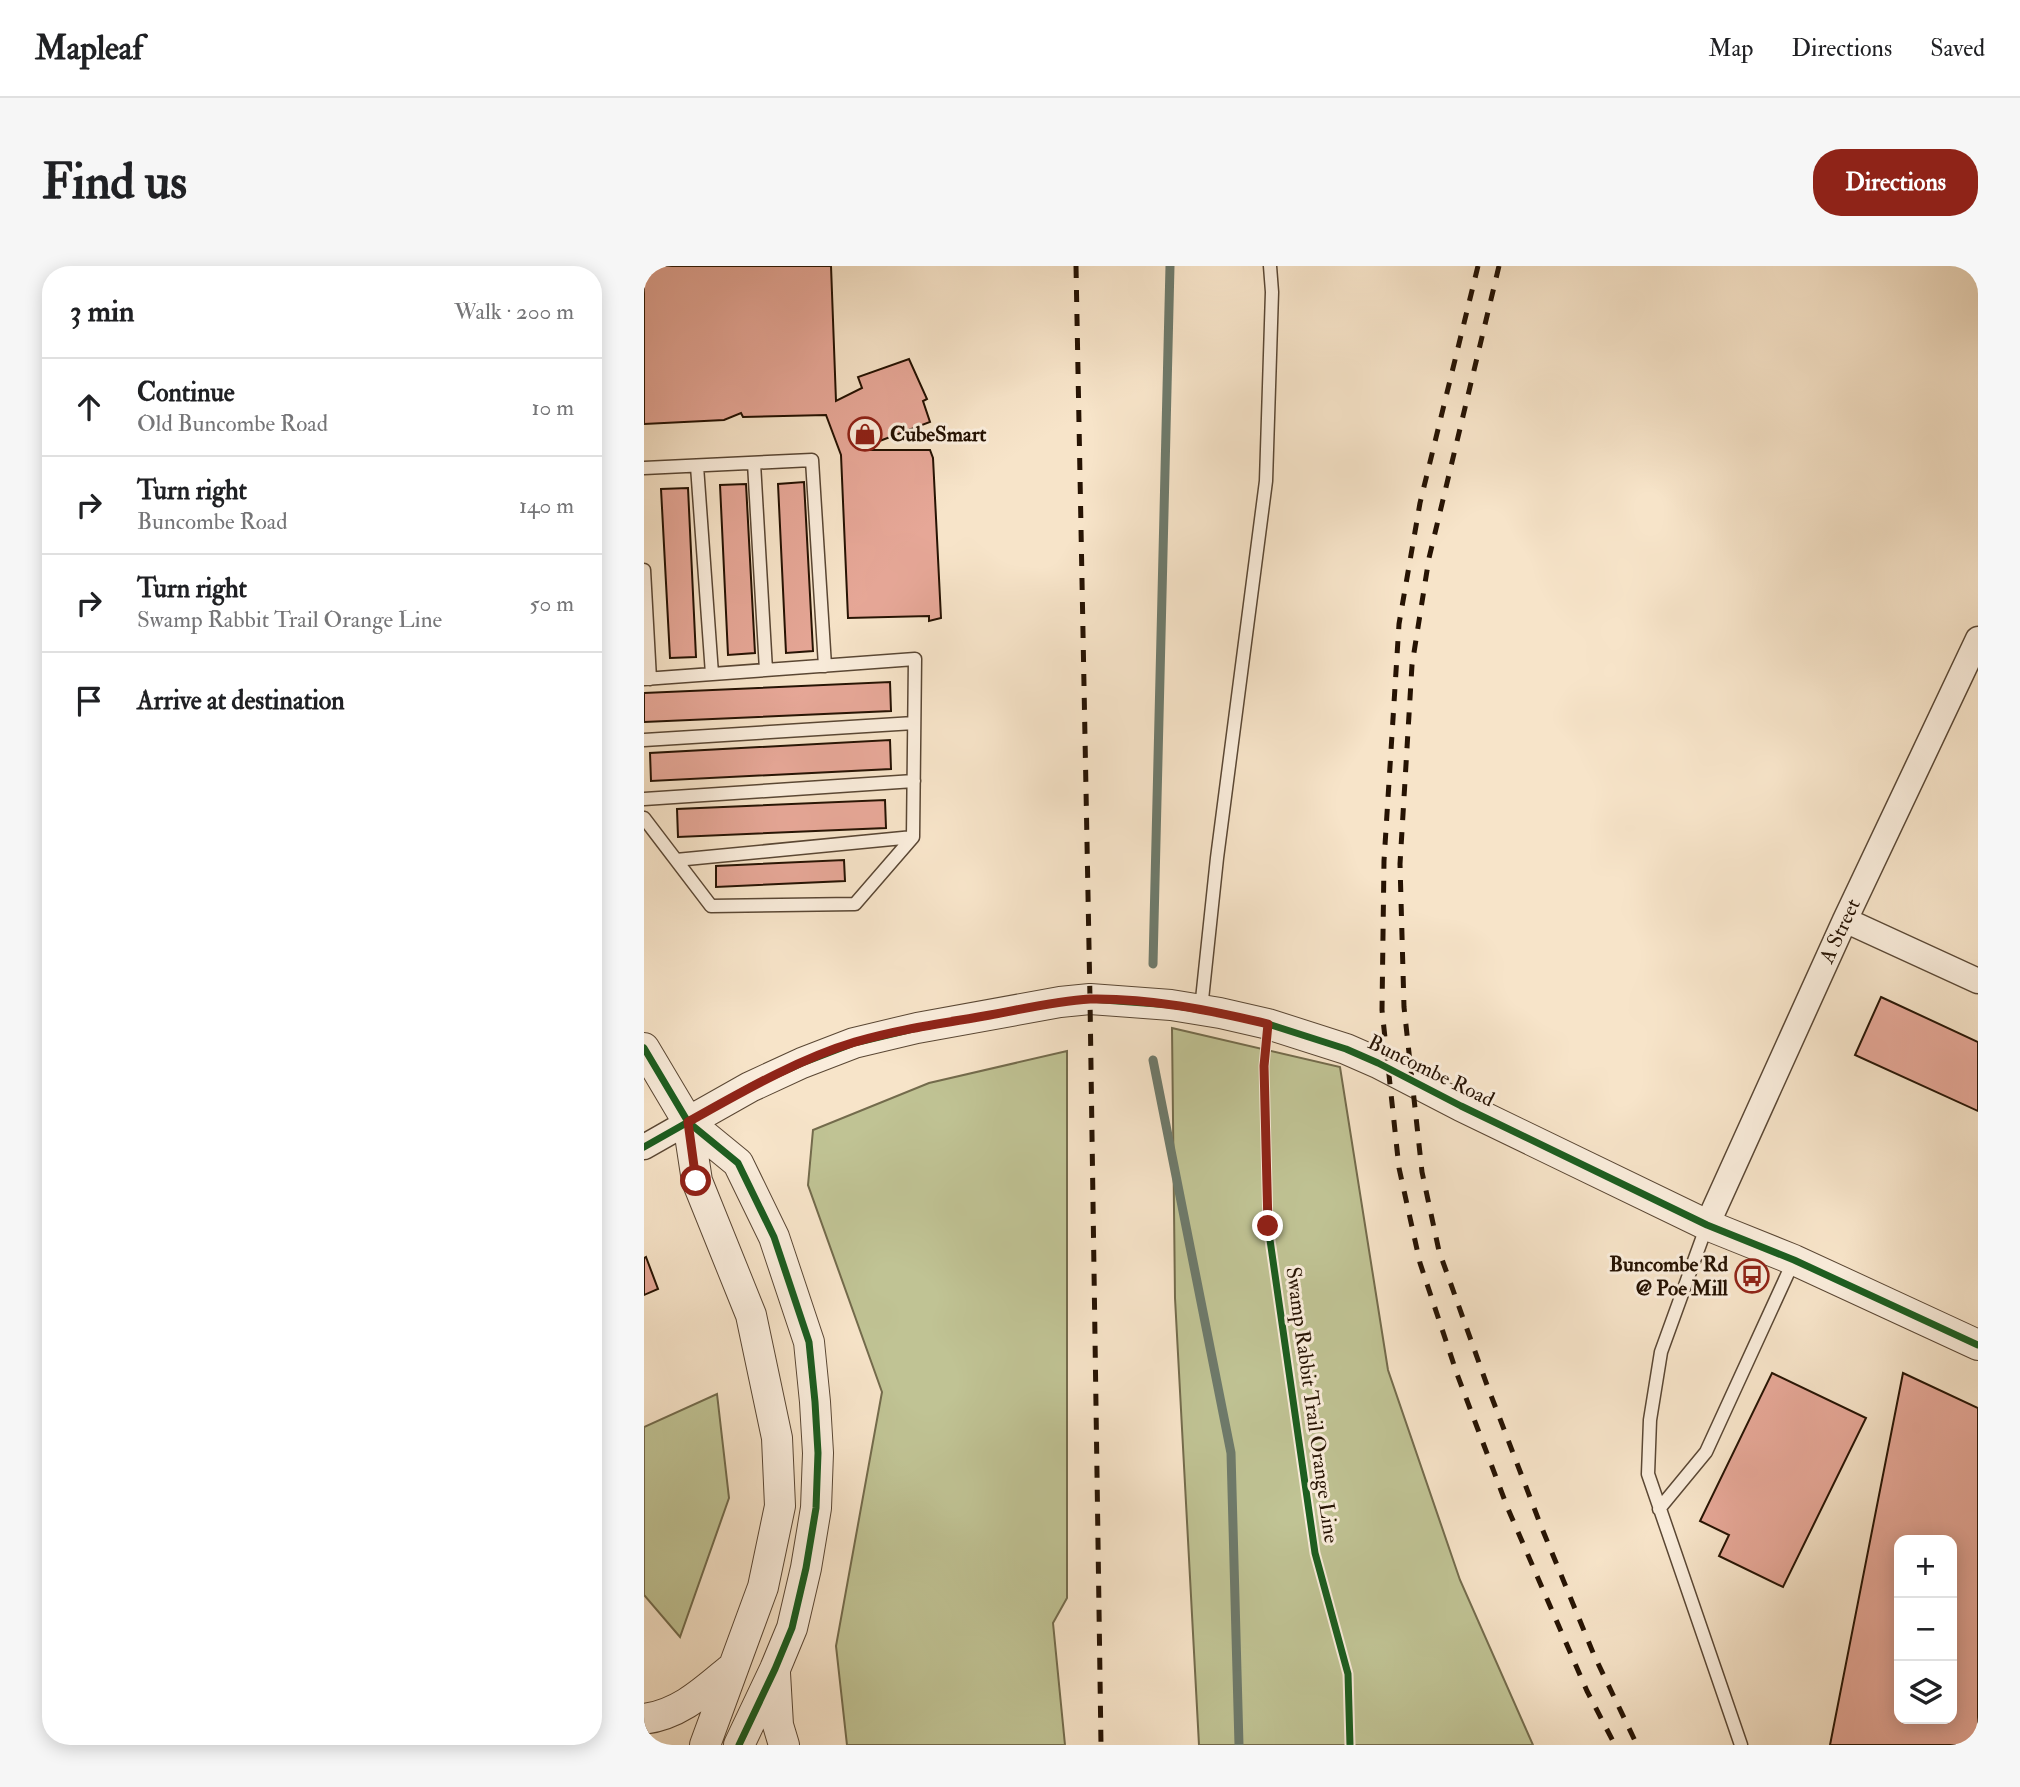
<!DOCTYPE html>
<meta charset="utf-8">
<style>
:root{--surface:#fff;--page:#f6f6f6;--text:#202124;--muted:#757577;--line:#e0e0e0;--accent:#8f2418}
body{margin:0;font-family:"IM FELL Double Pica",serif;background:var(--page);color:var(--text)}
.controls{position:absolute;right:21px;bottom:21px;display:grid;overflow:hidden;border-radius:14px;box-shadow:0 4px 18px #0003}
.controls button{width:63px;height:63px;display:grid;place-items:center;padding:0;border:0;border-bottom:2px solid var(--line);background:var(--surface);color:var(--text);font:35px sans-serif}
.stop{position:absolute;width:21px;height:21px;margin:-16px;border:5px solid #8f2418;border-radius:50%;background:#fff}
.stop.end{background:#8f2418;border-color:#fff;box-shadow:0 2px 7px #0008}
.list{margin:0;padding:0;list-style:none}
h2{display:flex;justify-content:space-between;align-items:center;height:91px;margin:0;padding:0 28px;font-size:30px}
h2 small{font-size:23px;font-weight:400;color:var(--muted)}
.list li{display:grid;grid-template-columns:46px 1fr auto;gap:21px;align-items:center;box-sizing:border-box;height:98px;padding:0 28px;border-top:2px solid var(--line)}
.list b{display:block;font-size:26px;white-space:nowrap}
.list p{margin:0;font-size:23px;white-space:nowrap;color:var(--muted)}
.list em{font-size:23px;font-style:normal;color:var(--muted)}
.icon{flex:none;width:38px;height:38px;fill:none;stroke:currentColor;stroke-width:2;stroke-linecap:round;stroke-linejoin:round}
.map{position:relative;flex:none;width:1334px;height:1479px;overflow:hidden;border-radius:28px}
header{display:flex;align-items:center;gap:42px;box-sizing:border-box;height:98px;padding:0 35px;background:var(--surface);border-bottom:2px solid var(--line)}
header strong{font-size:33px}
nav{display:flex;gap:38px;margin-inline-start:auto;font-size:24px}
.intro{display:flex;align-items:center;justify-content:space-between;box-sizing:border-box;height:168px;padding:0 42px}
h1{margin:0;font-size:49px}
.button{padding:18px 32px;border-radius:28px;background:var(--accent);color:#fff;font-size:24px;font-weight:700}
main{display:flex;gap:42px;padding:0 42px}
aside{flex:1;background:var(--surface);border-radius:28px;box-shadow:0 4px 18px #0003}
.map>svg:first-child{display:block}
.green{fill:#c0c394;stroke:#736b4c;stroke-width:2}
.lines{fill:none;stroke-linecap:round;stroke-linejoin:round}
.stream{stroke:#6e7a6b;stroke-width:9}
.building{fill:#e6a797;stroke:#261303;stroke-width:2;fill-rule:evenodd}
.service-casing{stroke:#5a4734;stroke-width:15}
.minor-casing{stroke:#5a4734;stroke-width:27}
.tertiary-casing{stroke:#5a4734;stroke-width:32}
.service{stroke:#faeddc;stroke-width:12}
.minor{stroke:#faeddc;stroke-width:24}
.tertiary{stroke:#faeddc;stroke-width:30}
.rail{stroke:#261303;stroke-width:5;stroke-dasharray:12 12;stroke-linecap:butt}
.cycleway-casing{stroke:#faeddc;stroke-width:11}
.cycleway{stroke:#1b5e20;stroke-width:7}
.route{stroke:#8f2418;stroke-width:9}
.labels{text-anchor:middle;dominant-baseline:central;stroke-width:6;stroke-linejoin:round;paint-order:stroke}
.poi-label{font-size:21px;font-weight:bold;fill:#261303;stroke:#faeddc;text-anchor:start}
.street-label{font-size:21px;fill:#261303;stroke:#faeddc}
</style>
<header>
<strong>Mapleaf</strong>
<nav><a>Map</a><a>Directions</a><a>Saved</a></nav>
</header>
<div class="intro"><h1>Find us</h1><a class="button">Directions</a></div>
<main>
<aside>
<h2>3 min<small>Walk · 200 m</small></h2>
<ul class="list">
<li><svg class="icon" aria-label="ahead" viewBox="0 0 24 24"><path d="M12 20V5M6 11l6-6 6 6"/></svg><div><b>Continue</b><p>Old Buncombe Road</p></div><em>10 m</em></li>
<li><svg class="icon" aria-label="right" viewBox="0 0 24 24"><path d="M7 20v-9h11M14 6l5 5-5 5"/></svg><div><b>Turn right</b><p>Buncombe Road</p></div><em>140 m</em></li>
<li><svg class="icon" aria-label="right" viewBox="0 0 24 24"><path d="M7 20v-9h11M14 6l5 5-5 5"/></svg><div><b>Turn right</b><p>Swamp Rabbit Trail Orange Line</p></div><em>50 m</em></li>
<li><svg class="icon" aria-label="arrive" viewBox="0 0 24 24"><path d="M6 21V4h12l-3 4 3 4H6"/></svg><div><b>Arrive at destination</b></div></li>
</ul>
</aside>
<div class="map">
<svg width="1334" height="1479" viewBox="0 0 1334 1479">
<rect width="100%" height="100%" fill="#f7e4c9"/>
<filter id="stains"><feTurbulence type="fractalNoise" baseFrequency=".00286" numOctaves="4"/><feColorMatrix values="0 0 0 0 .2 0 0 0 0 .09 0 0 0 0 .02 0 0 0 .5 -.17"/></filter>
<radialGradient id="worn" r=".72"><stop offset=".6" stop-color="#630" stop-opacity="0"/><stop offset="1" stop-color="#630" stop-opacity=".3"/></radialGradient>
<path class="green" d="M528,762L696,801L744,1104L816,1314L889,1479H555L531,1032Z
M423,785V1332L409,1357L421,1479H203L192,1380L238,1126L164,919L169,864L285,817Z
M73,1128L85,1232L36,1371L0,1329V1161Z"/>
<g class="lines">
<path class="stream" d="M509,698L526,0
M509,794L587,1187L595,1479"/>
</g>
<path class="building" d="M0,0H187L192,135L218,122L214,111L265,93L283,133L279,135L286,156L225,179V184H286L289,192L297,352L285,355V350L204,352L197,189L182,149L99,151L97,147L80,154L0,158Z
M160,216L169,385L142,387L134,218Z
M102,218L111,387L84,389L76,219Z
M44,222L52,391L26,392L17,223Z
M246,416L247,445L0,456V427Z
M246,474L247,503L7,515L6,487Z
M241,534L242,562L34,571L33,543Z
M200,594L201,615L72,621V600Z
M1237,731L1334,776V845L1211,789Z
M2,991L14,1023L0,1029V992Z
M1128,1107L1222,1152L1139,1321L1075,1290L1085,1269L1056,1255Z
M1259,1107L1334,1142V1479H1186ZM1255,1274H1308V1453H1255Z"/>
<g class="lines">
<defs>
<path id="service" d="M110,197L122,404
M53,200L68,408
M0,202L168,194L181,400
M0,304L6,413
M0,413L271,393L269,571L211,638L67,640L0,552
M0,474L270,457
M0,533L270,515
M32,594L269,571
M557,743L573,592L622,215L628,26L626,0
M1063,959L1017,1086L1006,1154L1004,1208L1097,1479
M1015,1243L1062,1186L1150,994"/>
<path id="minor" d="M1201,654L1334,715
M0,881L44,856
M1063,959L1201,654L1334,373"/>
<path id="tertiary" d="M0,782L44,856L94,897L130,971L165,1076L171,1136L174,1187L172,1242L162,1302L148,1362L131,1403L95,1479
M44,856L106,821L158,797L210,777L273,762L416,736L446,733L527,739L576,747L624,758L702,783L734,797L817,840L1063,959L1150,994L1334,1079
M44,856L53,915L107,1049L133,1172L136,1240L119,1321L61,1479
M131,1407L134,1459L140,1479
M0,1453C37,1448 61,1424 89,1401"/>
</defs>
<use href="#service" class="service-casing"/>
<use href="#minor" class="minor-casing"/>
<use href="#tertiary" class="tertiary-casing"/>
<use href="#service" class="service"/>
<use href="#minor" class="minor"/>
<use href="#tertiary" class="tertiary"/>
<path class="rail" d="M432,0L446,733L457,1479
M834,0L776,237L755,358L740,595L738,744L755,902L776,997L813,1108L864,1243L943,1425L971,1479
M855,0L785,292L768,399L756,598L760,741L778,906L795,985L843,1119L897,1260L950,1389L993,1479"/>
<defs>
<path id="cycleway" d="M624,758L620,800L624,960L671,1287L704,1408L706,1479
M0,782L44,856L94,897L130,971L165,1076L171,1136L174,1187L172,1242L162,1302L148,1362L131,1403L95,1479
M0,881L106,821L158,797L210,777L273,762L416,736L446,733L527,739L576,747L624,758L702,783L734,797L817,840L1063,959L1150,994L1334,1079"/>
</defs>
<use href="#cycleway" class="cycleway-casing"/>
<use href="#cycleway" class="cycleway"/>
</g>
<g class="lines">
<path class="route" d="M52,915L44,856C96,827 154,793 211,776C255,763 301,757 346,749C379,743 412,735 446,733C505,732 566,744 624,758L620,800L624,960"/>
</g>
<defs>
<symbol id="shop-ring" viewBox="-11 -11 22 22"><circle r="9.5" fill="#faeddc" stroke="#8f2418" stroke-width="1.5"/><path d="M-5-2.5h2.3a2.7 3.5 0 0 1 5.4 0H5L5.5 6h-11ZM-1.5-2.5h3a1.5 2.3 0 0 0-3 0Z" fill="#8f2418"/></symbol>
<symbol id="bus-ring" viewBox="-11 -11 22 22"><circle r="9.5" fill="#faeddc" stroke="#8f2418" stroke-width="1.5"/><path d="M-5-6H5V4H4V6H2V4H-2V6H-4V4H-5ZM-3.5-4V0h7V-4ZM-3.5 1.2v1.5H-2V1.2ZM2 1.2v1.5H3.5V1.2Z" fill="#8f2418"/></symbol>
</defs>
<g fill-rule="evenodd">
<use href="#shop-ring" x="202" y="149" width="38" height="38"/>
<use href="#bus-ring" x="1089" y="991" width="38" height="38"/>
</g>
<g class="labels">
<g class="poi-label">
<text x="246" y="168">CubeSmart</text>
<text x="1084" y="998" text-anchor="end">Buncombe Rd<tspan x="1084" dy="24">@ Poe Mill</tspan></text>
</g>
<g class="street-label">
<text transform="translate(1196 665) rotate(-65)">A Street</text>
<text transform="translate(787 805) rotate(26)">Buncombe Road</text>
<text transform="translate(668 1139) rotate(82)">Swamp Rabbit Trail Orange Line</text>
</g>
</g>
<rect width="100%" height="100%" filter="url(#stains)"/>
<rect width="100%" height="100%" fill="url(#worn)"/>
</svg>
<div class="controls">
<button>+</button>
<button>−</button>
<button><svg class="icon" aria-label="layers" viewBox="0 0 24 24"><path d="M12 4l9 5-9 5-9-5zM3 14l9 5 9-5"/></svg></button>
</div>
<div class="stop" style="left:52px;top:915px"></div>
<div class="stop end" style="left:624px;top:960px"></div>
</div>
</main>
